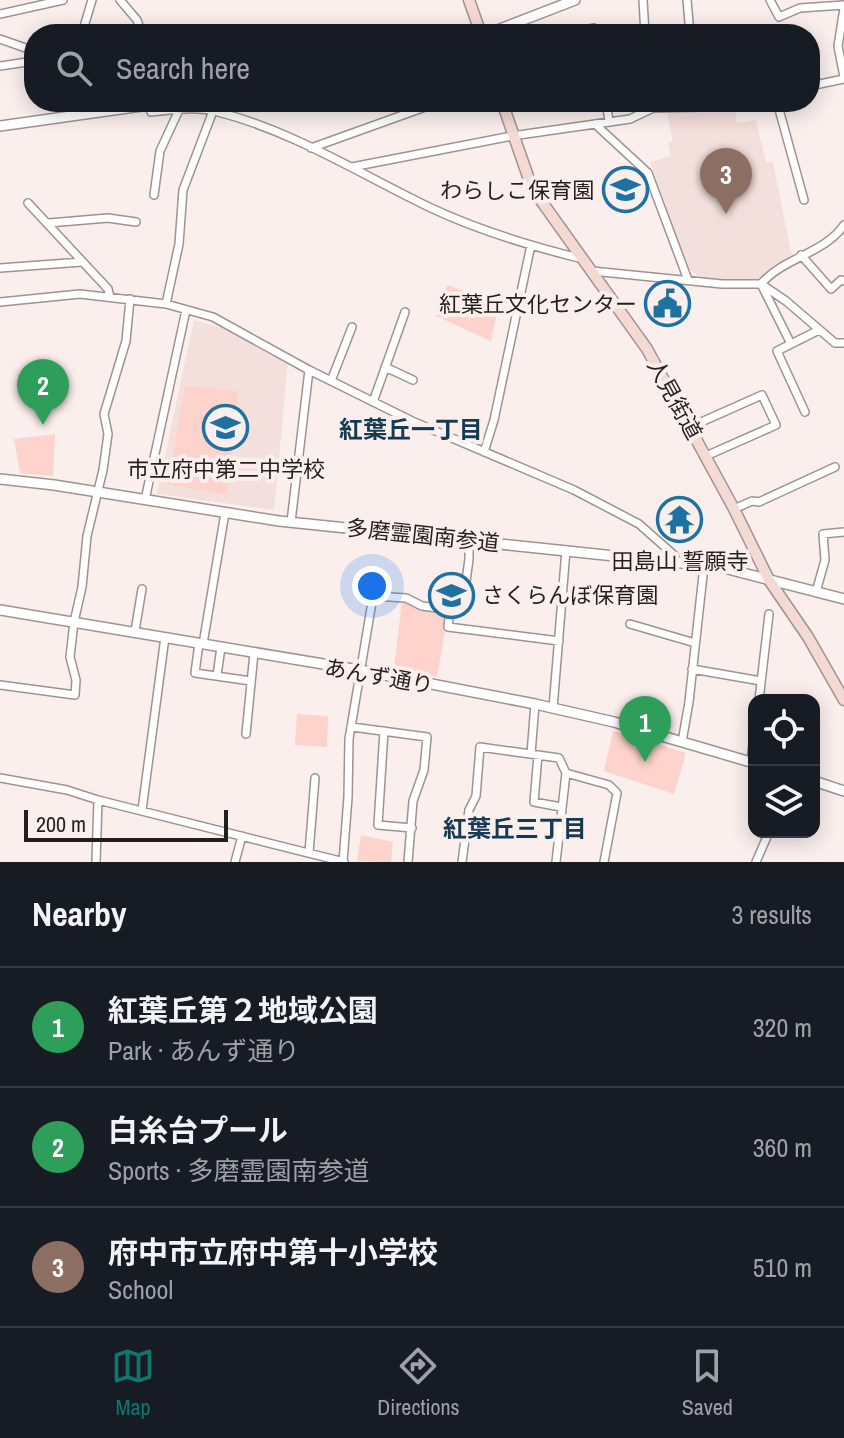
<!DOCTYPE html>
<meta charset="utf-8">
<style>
:root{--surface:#171b24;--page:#242831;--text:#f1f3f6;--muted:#9ea1a6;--line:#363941;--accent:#0f766e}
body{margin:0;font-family:"Archivo Narrow","Noto Sans JP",sans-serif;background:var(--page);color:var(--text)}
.controls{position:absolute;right:24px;bottom:24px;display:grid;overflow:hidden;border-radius:16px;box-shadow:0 4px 20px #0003}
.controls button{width:72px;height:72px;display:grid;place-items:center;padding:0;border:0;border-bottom:2px solid var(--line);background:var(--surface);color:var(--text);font:40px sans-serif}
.scale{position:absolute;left:24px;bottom:20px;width:204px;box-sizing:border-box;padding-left:8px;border:4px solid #231f1f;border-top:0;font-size:22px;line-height:28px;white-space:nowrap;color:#231f1f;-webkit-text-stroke:6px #faefed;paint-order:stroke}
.you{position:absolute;left:372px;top:586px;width:28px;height:28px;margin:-20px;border:6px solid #fff;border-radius:50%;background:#1a73e8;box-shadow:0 0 0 12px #1a73e833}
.badge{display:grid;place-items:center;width:52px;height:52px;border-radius:50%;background:var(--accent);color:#fff;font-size:26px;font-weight:700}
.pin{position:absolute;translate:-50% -66px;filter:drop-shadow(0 2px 4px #0008)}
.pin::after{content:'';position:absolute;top:42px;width:28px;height:24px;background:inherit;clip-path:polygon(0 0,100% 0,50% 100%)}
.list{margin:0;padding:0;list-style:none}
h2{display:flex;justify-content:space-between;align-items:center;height:104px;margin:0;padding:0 32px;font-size:34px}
h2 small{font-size:26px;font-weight:400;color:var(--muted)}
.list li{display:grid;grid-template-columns:52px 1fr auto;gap:24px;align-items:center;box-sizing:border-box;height:120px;padding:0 32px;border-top:2px solid var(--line)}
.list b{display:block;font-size:30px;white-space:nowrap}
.list p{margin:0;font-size:26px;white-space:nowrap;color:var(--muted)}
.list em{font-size:26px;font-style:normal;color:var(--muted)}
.icon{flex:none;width:44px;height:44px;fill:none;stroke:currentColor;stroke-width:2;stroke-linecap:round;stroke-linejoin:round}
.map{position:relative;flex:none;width:844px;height:862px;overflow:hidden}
.search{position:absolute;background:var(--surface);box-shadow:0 4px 20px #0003;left:24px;right:24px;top:24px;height:88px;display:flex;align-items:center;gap:20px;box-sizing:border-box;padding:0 28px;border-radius:32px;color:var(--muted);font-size:30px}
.sheet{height:464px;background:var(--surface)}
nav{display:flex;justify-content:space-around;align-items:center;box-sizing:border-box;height:112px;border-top:2px solid var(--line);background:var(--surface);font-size:22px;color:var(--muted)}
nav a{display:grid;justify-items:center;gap:4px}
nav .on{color:var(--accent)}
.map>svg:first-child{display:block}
.built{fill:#f3dfdc}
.green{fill:#fdd3cb}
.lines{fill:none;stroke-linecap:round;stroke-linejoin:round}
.minor-casing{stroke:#9d9391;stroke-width:10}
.tertiary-casing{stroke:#9d9391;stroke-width:12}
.secondary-casing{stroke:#9d9391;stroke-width:13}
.minor{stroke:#fff;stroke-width:7}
.tertiary{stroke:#fff;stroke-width:9}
.secondary{stroke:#f5d9d4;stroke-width:10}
.labels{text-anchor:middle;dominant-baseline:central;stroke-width:8;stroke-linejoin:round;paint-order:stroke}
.poi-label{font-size:22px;fill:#231f1f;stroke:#faefed;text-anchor:end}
.street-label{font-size:22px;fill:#231f1f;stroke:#faefed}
.neighbourhood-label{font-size:24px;font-weight:bold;fill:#153a52;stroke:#faefed}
</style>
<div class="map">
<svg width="844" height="862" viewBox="0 0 844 862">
<rect width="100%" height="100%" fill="#faefed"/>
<path class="built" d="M735,105L737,123L756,120L766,162H773L792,257L758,281L700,278L688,268L650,162L671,156L668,143L673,140L666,109Z
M194,320L230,330L288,361L274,510L157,494Z"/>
<path class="green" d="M447,285L499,303L491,341L436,316Z
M185,386L238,391L227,495L168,484Z
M55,434L53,476L20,473L14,439Z
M402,600L448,613L437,677L394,669Z
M297,714L328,716L327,747L295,745Z
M613,731L686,753L674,794L604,771Z
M361,835L393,842L391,862L357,861Z"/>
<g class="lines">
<defs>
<path id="minor" d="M120,0L137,20L142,34
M643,0L645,34
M687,0L690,34
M770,0L779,17L800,8L844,5
M844,8L838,46L844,77
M0,14L63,0
M83,30L92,0
M561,34L594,28L595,34
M0,39L34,51
M0,66L34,61
M810,86L844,79
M606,102L609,121
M777,102L804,200
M149,105L151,112C172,110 197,106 218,112C293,131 362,175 431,208C480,231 530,246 583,259
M595,124L648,173L688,280
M311,148L439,102
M352,167L512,136L630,119L653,108L700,107L738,102
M154,195L160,151L179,110
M28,203L108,289L110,297
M49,223L108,218L136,222
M801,255L831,289L841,280L844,281
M0,268L82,262
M592,271L722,284H761L786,301L835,343H844
M761,284C784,257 824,254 844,225
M762,286L791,344
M0,302L80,294L166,304L213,317L309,370L412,421L574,490L639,524L674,555L678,563
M166,304L179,244L183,190L213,111
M385,367L413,380
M331,381L352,327
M373,402L405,312
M805,412L777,351L819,330
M690,427L762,395L776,425L706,456
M484,452L494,420L531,245
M145,500L186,310
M734,509L752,501L759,502L835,467
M291,522L309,370
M816,592L825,560L823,534L844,532
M450,610L448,627L559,641
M630,624L695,643
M135,631L142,589
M199,643L195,673L251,681
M203,644L225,513
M692,669L761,681
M217,676L221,647
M0,685L75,695L76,680L70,657L74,622L82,587L87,536L103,470L108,434L104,414L126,341L130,299
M759,700L769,614
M553,708L566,550
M352,727L427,737L424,770L413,801L408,862
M384,731L378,825L412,828
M246,734L254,653
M682,742L689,702L704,566
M531,754L535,704
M538,755L534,802L561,807
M751,762L754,736
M566,773L609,785L617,793L604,862
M0,778L67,790L98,800L344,862
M142,810L165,637
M309,853L315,778
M96,862L98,800
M235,862L242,836
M343,862L348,797L349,739L373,596L406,598L422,606L462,611L469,559V539
M462,862L469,810L476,796L480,747L559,758L566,773L556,862
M756,862L769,832"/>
<path id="tertiary" d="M487,34L575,0
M0,126L170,102
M0,479L54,485L279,521L720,567L844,599
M0,610L359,670L535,704L614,722L754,763
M814,781L844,791"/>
<path id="secondary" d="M469,0L481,34
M502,102L532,188L647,349L734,509L769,580L808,637L844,700"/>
</defs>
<use href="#minor" class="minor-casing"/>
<use href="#tertiary" class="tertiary-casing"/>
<use href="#secondary" class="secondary-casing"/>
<use href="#minor" class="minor"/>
<use href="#tertiary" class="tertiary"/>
<use href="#secondary" class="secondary"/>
</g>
<defs>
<symbol id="school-ring" viewBox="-11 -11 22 22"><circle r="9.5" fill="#faefed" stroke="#1e71a1" stroke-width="1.5"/><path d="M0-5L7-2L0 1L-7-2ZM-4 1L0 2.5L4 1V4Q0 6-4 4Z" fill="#1e71a1"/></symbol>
<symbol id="civic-ring" viewBox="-11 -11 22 22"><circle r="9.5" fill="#faefed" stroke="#1e71a1" stroke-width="1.5"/><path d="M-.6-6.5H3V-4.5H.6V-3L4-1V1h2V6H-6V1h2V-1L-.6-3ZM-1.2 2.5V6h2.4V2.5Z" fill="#1e71a1"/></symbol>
<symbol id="temple-ring" viewBox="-11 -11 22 22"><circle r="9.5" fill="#faefed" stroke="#1e71a1" stroke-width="1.5"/><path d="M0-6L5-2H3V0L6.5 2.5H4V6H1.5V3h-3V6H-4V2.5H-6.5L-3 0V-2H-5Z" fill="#1e71a1"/></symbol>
</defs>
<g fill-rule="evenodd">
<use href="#school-ring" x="600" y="164" width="51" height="51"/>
<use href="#civic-ring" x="642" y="278" width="51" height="51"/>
<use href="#school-ring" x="200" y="402" width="51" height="51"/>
<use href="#temple-ring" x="654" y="494" width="51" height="51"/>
<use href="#school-ring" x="426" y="570" width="51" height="51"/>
</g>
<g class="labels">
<g class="poi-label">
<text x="594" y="190">わらしこ保育園</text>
<text x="637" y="304">紅葉丘文化センター</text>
<text x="226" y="469" text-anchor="middle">市立府中第二中学校</text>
<text x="680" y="561" text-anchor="middle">田島山 誓願寺</text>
<text x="482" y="595" text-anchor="start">さくらんぼ保育園</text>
</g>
<g class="street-label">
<text transform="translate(675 399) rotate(61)">人見街道</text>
<text transform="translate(423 535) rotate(6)">多磨霊園南参道</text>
<text transform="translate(379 676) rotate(10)">あんず通り</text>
</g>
<g class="neighbourhood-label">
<text x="411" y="429">紅葉丘一丁目</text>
<text x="515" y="828">紅葉丘三丁目</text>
</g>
</g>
</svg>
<div class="controls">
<button><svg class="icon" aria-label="locate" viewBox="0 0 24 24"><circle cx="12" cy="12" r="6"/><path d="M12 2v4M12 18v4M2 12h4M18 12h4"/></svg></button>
<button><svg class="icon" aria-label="layers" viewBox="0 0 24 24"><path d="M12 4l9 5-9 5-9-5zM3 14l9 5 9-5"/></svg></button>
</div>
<div class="scale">200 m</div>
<div class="you"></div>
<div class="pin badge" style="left:645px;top:762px;background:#2e9e5b">1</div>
<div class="pin badge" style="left:43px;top:425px;background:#2e9e5b">2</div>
<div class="pin badge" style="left:726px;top:214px;background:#8d6e63">3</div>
<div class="search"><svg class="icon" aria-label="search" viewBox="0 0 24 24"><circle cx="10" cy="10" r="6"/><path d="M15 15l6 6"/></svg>Search here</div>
</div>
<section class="sheet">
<h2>Nearby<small>3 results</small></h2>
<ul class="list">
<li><span class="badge" style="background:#2e9e5b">1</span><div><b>紅葉丘第２地域公園</b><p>Park · あんず通り</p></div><em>320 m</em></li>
<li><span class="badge" style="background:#2e9e5b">2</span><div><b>白糸台プール</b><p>Sports · 多磨霊園南参道</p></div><em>360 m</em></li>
<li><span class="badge" style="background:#8d6e63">3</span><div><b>府中市立府中第十小学校</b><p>School</p></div><em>510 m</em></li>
</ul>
</section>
<nav>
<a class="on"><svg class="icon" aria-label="map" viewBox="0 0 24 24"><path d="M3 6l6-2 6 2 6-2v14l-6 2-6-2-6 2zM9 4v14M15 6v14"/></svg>Map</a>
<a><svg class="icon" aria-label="directions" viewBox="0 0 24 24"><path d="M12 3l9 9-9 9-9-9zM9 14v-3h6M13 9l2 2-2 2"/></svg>Directions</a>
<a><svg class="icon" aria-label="saved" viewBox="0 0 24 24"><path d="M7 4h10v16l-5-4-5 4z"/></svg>Saved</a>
</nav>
